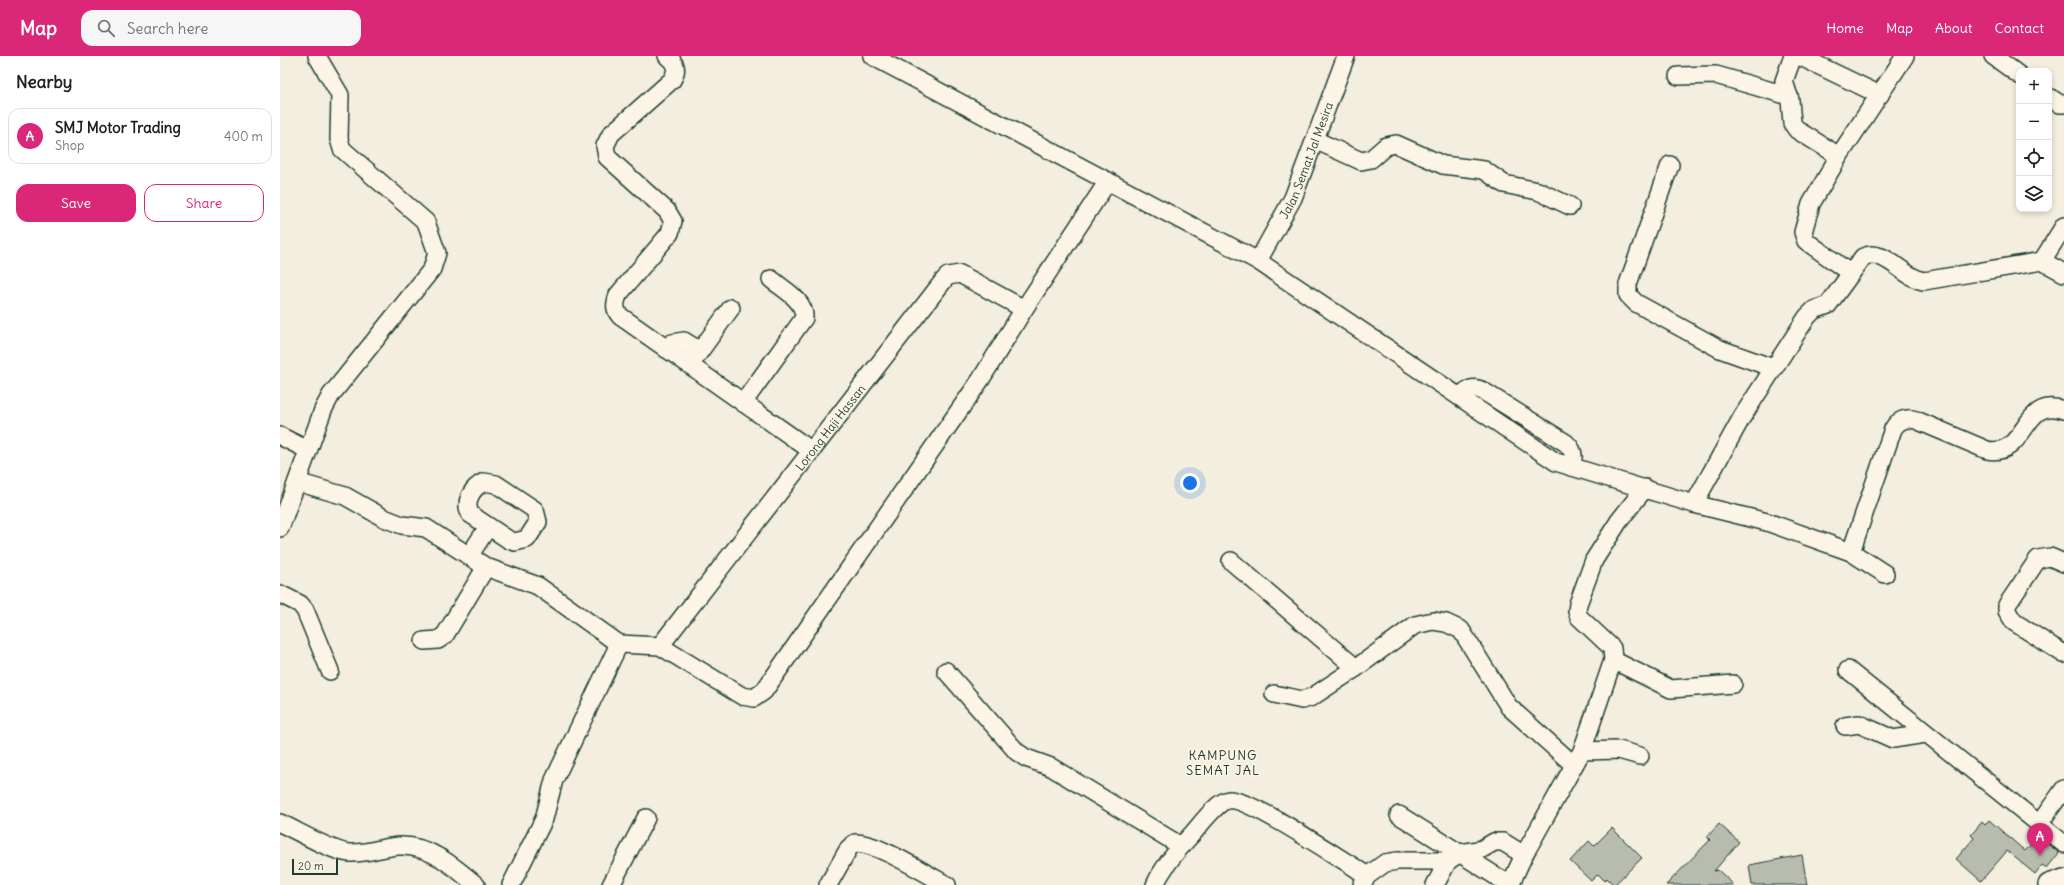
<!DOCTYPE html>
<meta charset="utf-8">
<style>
:root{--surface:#fff;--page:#f6f6f6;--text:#202124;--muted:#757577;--line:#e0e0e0;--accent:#db2777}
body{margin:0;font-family:Delius,sans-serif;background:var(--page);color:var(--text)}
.controls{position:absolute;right:12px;top:12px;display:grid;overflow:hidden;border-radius:8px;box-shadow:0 2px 6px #0003}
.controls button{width:36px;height:36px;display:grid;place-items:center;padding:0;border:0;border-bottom:1px solid var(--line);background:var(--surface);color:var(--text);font:20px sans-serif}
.scale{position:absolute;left:12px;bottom:10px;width:46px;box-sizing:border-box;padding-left:4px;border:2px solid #1f3d34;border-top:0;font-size:11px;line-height:14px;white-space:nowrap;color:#1f3d34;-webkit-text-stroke:3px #fcf5e5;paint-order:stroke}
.you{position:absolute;left:910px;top:427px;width:14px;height:14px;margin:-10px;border:3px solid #fff;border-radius:50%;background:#1a73e8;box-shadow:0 0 0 6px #1a73e833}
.badge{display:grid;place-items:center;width:26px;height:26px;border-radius:50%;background:var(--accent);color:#fff;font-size:13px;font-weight:700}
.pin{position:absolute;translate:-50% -33px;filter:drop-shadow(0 1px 2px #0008)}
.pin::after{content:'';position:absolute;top:21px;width:14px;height:12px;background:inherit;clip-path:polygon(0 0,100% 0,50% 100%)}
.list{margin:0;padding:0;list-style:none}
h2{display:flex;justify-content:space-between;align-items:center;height:52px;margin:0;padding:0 16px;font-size:17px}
h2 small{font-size:13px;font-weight:400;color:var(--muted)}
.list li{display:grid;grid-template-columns:26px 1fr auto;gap:12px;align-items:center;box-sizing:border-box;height:56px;margin:0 8px 8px;padding:0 8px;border:1px solid var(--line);border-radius:12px}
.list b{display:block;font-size:15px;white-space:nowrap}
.list p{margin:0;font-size:13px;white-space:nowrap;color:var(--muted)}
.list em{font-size:13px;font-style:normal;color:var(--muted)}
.actions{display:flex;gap:8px;padding:12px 16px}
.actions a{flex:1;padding:9px 0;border:1px solid var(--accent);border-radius:12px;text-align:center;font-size:14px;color:var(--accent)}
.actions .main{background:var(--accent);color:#fff}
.icon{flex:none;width:22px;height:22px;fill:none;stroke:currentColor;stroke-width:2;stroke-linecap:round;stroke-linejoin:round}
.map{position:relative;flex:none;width:1784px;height:829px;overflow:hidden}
header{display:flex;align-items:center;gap:24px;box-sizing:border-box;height:56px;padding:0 20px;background:var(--accent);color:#fff}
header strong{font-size:19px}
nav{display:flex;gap:22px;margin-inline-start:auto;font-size:14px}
.search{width:280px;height:36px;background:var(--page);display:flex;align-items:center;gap:10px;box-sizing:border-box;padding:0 14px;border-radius:12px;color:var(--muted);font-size:15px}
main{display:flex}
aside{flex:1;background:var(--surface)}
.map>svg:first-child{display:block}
.building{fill:#b8bcae;stroke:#1f3d34}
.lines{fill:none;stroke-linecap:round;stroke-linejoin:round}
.minor-casing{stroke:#1f3d34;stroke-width:20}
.major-casing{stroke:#1f3d34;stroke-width:24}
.minor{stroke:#fcf5e5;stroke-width:17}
.major{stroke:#fcf5e5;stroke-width:21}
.labels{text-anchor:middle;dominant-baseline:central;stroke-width:3.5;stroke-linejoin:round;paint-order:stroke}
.street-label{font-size:12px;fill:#1f3d34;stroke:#fcf5e5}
.neighbourhood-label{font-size:13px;letter-spacing:1px;fill:#1f3d34;stroke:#fcf5e5}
</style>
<header>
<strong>Map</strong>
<div class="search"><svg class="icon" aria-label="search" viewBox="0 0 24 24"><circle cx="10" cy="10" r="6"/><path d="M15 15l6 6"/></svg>Search here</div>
<nav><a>Home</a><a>Map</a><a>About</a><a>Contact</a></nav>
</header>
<main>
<aside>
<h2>Nearby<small></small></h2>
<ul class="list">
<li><span class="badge">A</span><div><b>SMJ Motor Trading</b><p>Shop</p></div><em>400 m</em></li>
</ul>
<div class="actions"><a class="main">Save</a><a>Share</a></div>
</aside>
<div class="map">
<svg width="1784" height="829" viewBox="0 0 1784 829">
<rect width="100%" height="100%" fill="#f3eede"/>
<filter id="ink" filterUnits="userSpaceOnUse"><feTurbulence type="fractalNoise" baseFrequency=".025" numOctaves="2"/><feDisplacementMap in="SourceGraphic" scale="8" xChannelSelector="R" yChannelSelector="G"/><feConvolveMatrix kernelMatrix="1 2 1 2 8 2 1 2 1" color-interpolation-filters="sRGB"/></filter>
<g filter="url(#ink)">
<path class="building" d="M1709,764L1745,795L1758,780L1779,797L1767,812L1762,809L1755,818L1727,795L1701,825L1676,803L1694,782L1691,779L1702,766L1705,769Z
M1439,768L1459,786L1434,815L1438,814L1454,829H1386L1430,784L1427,781Z
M1332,772L1362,802L1334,829L1327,822L1325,825L1318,818L1311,825L1290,805L1309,785L1314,790Z
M1522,799L1527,829H1472L1469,809Z"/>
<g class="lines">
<defs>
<g id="minor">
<path d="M387,0C396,7 398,14 392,24L331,78L325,90L327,101L387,155L393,165L390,177L338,239C335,248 334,253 340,260L532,395"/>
<path d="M592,0L978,205L1276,406L1414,448L1487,466L1571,496L1605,518"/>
<path d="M1513,0L1504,25L1510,44L1512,67L1517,74L1559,100"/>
<path d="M1519,0L1600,39"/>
<path d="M1713,0L1739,19"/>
<path d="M1398,20L1436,19L1509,40"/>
<path d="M1769,41L1780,48H1784"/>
<path d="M1035,84L1081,105L1091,103L1106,90L1116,88L1163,109L1204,114L1224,128L1258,135L1290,150"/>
<path d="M1390,109L1348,228V239L1356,247L1440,293L1493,312"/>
<path id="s1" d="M978,205L1013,142L1066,0"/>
<path d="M1762,205L1784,170"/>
<path d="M1570,217L1526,185L1523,176L1531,148L1559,100L1625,0"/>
<path d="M386,293L392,287L404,285L420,295"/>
<path d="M410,309L451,252"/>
<path d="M1180,341C1186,333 1194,330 1203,335L1286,387C1294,394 1295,401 1291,411"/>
<path d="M463,347L524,262C525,244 504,234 491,223"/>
<path d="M0,380L28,394"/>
<path d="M17,426L65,440L104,462L122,469L146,472L206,511L258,530L339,588L380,590L462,640L474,642L484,635L701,323L744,253L828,125"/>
<path d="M204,426L216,428L255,454L258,466L247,483L235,486L229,484L190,458C184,445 192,432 204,426Z"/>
<path d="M1414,448L1462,361L1527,261L1534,254L1548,249L1583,201C1605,191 1623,222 1644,225L1762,205L1784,217"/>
<path d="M0,472L43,354L51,339L152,213L157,197L146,166L62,93L59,83L60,39L37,0"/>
<path d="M1571,496L1613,373C1618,364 1626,361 1636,364L1707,394C1748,402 1741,339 1784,354"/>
<path d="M189,500L208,471"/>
<path d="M951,505L1076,612"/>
<path d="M1784,507L1770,501L1758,503L1727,549V555L1734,566L1784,598"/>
<path d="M0,538L20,548L25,554L50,615"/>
<path d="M144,585L158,584L165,579L206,511"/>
<path id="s2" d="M380,590L664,224L668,220L680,218L744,253"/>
<path d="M1333,604L1391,633L1453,628"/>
<path d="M1568,614L1784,788"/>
<path d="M666,615L737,696L746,702L771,711L901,790"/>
<path d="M994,638L1022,644L1032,641L1076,612L1135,569L1153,565L1166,567L1181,574L1229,651L1294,709"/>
<path d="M1565,670L1579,668L1613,683L1645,678"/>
<path d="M1302,695L1339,694L1360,700"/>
<path d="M1119,759L1230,829"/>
<path d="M0,767C18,775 52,796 70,797C87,798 102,791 119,790C148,788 175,811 196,829"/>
<path d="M1759,768L1784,733"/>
<path d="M231,829L264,763L274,724L339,588"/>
<path d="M331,829L366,762"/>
<path d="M548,829L569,792L575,787C596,786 646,818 667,829"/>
<path d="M875,829C883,810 899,792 913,777C921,768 937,746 948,744C966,740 1054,799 1074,811L1087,820"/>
<path d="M1082,829L1087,820L1105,807L1117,805H1168L1180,797L1202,793L1214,786H1223L1244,799"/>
<path d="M1155,829L1168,805"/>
<path d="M1230,829L1244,799L1302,695L1333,604L1332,592L1299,561L1297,555L1298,548L1314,504L1339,465L1365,432"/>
</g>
<path id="major" d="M1769,829L1784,824"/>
</defs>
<use href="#minor" class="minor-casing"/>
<use href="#major" class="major-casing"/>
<use href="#minor" class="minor"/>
<use href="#major" class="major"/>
</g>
</g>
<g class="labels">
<g class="street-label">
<text stroke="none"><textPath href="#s1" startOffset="112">Jalan Semat Jal Mesira</textPath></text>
<text stroke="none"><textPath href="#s2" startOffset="277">Lorong Haji Hassan</textPath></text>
</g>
<g class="neighbourhood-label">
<text x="943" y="699">KAMPUNG<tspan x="943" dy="15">SEMAT JAL</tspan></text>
</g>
</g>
</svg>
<div class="controls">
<button>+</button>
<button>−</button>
<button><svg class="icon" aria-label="locate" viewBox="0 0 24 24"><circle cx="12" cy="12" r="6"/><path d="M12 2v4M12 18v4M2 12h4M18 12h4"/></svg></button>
<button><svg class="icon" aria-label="layers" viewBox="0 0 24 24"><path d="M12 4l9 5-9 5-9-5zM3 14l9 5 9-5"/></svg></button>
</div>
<div class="scale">20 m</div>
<div class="you"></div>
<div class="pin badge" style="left:1760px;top:800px">A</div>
</div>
</main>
